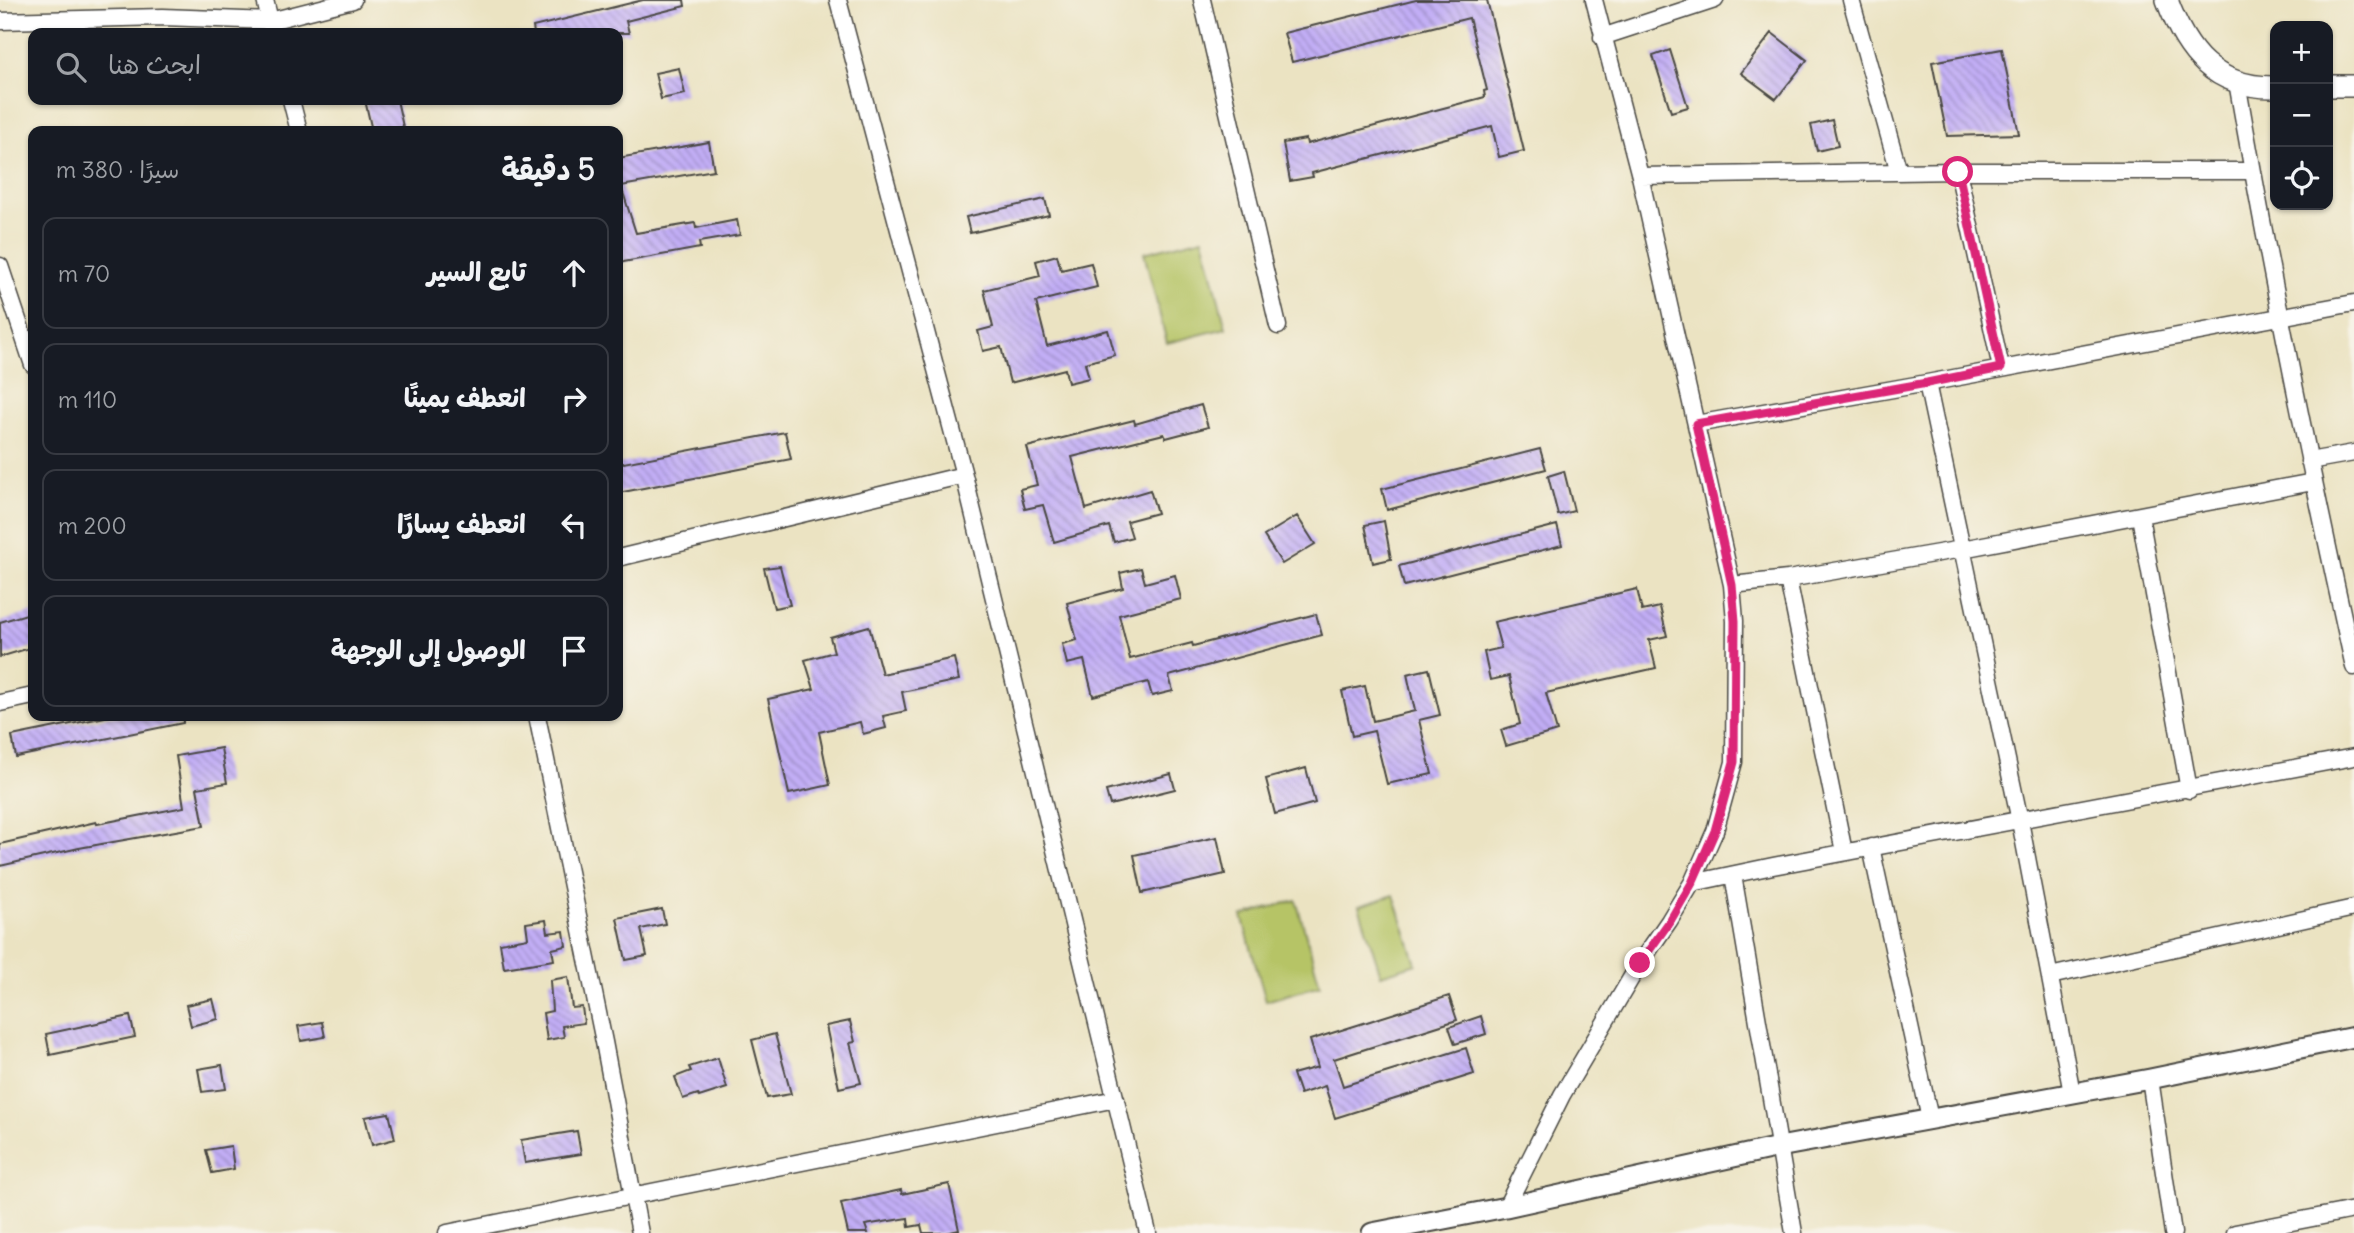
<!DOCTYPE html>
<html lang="ar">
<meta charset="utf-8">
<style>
:root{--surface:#171b24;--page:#20242c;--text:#f1f3f6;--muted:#9ea1a6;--line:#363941}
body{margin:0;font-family:Delius,"Playpen Sans Arabic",sans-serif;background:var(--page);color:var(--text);direction:rtl}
.controls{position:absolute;right:21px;top:21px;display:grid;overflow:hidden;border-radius:14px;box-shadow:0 2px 5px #0004}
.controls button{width:63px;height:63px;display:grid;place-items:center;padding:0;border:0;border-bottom:2px solid var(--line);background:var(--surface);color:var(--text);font:35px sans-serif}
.stop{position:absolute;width:21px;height:21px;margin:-16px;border:5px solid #db2777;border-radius:50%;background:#fff}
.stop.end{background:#db2777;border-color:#fff;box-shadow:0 2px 7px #0008}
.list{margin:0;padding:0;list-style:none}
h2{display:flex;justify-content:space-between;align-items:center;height:91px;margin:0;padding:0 28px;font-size:30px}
h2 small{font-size:23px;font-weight:400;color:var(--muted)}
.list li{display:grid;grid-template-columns:46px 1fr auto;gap:21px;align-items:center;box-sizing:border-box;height:112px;margin:0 14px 14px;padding:0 14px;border:2px solid var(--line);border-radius:14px}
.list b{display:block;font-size:26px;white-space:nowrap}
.list em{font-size:23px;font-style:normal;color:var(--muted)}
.icon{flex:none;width:38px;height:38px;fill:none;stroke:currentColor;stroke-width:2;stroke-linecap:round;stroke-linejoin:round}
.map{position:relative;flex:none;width:2354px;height:1233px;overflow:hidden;direction:ltr}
.search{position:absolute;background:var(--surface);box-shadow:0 2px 5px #0004;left:28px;top:28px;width:595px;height:77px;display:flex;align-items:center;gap:18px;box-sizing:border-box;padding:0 24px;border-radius:14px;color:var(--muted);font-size:26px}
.panel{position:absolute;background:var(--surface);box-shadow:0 2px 5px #0004;left:28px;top:126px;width:595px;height:595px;border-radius:14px;direction:rtl}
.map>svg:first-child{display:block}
.park{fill:#b6c466;stroke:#707848;stroke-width:2}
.building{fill:url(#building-back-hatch)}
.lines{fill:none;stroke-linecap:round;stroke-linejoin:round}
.minor-casing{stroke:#484742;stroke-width:19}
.tertiary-casing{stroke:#484742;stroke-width:23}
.secondary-casing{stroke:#484742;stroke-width:24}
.minor{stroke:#fff;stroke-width:16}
.tertiary{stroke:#fff;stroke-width:19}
.secondary{stroke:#fff;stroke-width:21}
.route{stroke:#db2777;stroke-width:9}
</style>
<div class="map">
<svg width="2354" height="1233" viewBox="0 0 2354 1233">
<defs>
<pattern id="building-back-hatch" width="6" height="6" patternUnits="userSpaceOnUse" patternTransform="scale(1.75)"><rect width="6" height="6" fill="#c2aef6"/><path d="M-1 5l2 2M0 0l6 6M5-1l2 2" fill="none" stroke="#9e8ec7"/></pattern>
</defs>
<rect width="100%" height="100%" fill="#f7f3e8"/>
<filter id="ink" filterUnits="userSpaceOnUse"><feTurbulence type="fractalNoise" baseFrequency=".0143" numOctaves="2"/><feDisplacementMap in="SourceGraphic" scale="14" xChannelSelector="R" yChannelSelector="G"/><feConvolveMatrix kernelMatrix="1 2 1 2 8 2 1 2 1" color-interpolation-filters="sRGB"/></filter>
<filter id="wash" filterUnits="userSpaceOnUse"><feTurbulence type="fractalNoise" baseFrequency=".00686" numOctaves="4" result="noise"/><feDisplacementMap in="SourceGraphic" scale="28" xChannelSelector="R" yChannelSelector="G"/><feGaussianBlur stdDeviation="1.57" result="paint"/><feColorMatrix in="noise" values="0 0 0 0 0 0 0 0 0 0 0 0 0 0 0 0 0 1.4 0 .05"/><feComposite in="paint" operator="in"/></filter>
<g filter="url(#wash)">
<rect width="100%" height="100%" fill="#ebe3c2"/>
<path class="park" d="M1203,238L1226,328L1167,343L1144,253Z
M1394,895L1416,964L1381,975L1359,906Z
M1296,900L1320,985L1266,1001L1242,916Z"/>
<g id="blocks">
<path class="building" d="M643,0H684L685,6L626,21L629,33H534L533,27Z
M1416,0H1487L1524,151L1499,157L1492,126L1312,173L1313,177L1290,181L1283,143L1306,139L1307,144L1485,97L1484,91L1487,90L1469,18L1292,62L1284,33Z
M1772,33L1807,60L1776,99L1741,73Z
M2002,49L2019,134L1947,136L1932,62Z
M1670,50L1688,107L1671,112L1653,56Z
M679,68L685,94L661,99L655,73Z
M365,100H397L404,131H372Z
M1832,120L1838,146L1817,151L1811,125Z
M709,142L714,170L621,186L636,233L695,223L696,228L737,220L740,235L699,242L700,248L618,263V158Z
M1045,199L1049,215L970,233L966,217Z
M1057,255L1061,270L1091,263L1097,287L1036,302L1047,346L1108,330L1115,355L1085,363L1089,378L1068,383L1065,369L1010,383L1001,347L983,351L978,331L993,327L984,290L1040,276L1036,261Z
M1201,405L1208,427L1166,438L1164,434L1072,457L1086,509L1150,490L1157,513L1127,521L1132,537L1114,542L1109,526L1054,542L1043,505L1025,509L1020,489L1037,485L1027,447L1134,420L1135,424Z
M785,432L791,459L618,493V464Z
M1540,449L1546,469L1387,510L1382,489Z
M1564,471L1574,511L1558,515L1548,476Z
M1297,516L1315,544L1282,564L1264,536Z
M1384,521L1391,559L1373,563L1365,525Z
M1557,525L1562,545L1404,586L1399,566Z
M780,566L790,605L774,608L764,568Z
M1141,568L1145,583L1175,575L1181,599L1119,615L1130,659L1192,643L1193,646L1316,614L1322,635L1169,676L1173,691L1152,696L1148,682L1093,696L1084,660L1067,664L1062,644L1077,640L1067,603L1123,588L1120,573Z
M1637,589L1642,611L1660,607L1667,636L1649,640L1656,668L1546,693L1557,731L1506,746L1501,730L1520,724L1509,676L1490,680L1484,652L1501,648L1494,622Z
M33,612V647L0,657V622Z
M869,626L882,674L954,658L959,680L902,692L906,711L883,716L886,728L863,734L860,722L819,732L830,785L789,794L768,699L814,689L805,660L834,652L830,637Z
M1429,669L1440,715L1419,720L1432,774L1387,784L1374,731L1352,736L1342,691L1365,686L1373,721L1415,711L1407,674Z
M110,716H183V723L16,757L12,736Z
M221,748L227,783L197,788L204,826L79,848L0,866V844L96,822L97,824L184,807L176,756Z
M1306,768L1315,803L1275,814L1266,779Z
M1171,774L1175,789L1110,805L1106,791Z
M1217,837L1225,874L1142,893L1134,855Z
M662,909L665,924L641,929L647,956L626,960L617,918Z
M546,920L548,933L564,931L566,946L552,949L554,960L504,968L500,943L528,938L526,923Z
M568,977L572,1008L582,1007L584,1023L562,1026L564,1037L547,1040L543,1013L552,1011L550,980Z
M1449,996L1457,1020L1334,1059L1343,1086L1466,1048L1474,1074L1335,1118L1325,1086L1300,1094L1293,1074L1318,1067L1310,1040Z
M213,999L218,1019L191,1026L186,1005Z
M130,1016L135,1037L50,1055L46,1034Z
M1481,1016L1486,1034L1455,1044L1449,1027Z
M850,1021L855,1042L850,1043L861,1083L839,1088L826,1026Z
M322,1022L325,1037L301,1041L298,1026Z
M775,1034L791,1094L767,1098L752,1040Z
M718,1058L727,1088L699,1097L698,1094L683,1099L675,1077L691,1071L689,1067Z
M222,1065L226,1089L202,1092L198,1069Z
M389,1113L395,1139L372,1145L365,1117Z
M577,1131L581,1154L525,1163L521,1140Z
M231,1146L234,1169L212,1173L206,1150Z
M949,1184L959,1230L946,1233H923L921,1225L909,1227L908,1218L865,1225L868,1233H848L841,1203L901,1190L902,1194Z"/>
</g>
</g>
<g filter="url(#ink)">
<use href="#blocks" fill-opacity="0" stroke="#484742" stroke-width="2"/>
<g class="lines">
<defs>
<path id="minor" d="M265,0L273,33
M838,0L964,475L1148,1233
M1202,0L1278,326
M1851,0L1899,172
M0,21L163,17L270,21L353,0
M1602,37L1715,0
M2237,82C2271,278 2311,473 2354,667
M291,100L299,131
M1958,171L2001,368
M1640,176L1958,171H2252
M0,266L33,365
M1927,383L2020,821L2072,1093
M1696,424L1927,383L2354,303
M2309,461L2354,453
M2140,516L2189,790
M618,558L964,475
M1788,579L1844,852
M1732,585L1788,579L1962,549L2313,482
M0,703L33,696
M537,716L604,1042L640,1233
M1871,847L1930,1119
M1733,875L1794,1233
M1692,883L1773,866L2354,757
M2050,976L2354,908
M2150,1079L2173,1233
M1506,1207L1562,1095L1640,963L1669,921L1692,883L1715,831L1734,762L1735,621L1732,585L1640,176L1594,0
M447,1233L1116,1099
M2235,1233L2354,1210"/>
<path id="tertiary" d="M1372,1233L1506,1207L1779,1147L2150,1079L2354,1037"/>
<path id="secondary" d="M2167,0C2186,52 2214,88 2275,87
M2328,86H2354"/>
</defs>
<use href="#minor" class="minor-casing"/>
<use href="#tertiary" class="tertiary-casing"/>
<use href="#secondary" class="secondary-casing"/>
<use href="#minor" class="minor"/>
<use href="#tertiary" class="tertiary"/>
<use href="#secondary" class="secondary"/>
</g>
</g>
<g class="lines" filter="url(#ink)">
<path class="route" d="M1640,963L1670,921L1692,883L1715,831L1734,762L1735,621L1732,585L1696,424L1927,383L2001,368L1958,172"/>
</g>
</svg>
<div class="controls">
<button>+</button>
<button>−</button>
<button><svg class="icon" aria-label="locate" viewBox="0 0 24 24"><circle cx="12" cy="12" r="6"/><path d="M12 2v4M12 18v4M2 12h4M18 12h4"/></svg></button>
</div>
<div class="stop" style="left:1958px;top:172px"></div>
<div class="stop end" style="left:1640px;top:963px"></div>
<div class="search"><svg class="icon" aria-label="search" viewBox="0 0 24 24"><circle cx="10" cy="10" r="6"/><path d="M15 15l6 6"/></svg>ابحث هنا</div>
<section class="panel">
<h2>5 دقيقة<small>سيرًا · 380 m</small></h2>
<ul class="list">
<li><svg class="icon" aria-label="ahead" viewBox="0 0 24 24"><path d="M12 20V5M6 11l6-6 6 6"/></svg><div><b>تابع السير</b></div><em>70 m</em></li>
<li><svg class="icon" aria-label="right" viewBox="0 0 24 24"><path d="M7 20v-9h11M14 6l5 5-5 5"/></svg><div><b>انعطف يمينًا</b></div><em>110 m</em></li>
<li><svg class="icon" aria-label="left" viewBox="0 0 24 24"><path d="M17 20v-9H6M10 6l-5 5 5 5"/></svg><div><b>انعطف يسارًا</b></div><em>200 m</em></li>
<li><svg class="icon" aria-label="arrive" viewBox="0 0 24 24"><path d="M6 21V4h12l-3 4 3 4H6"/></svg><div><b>الوصول إلى الوجهة</b></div></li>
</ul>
</section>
</div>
